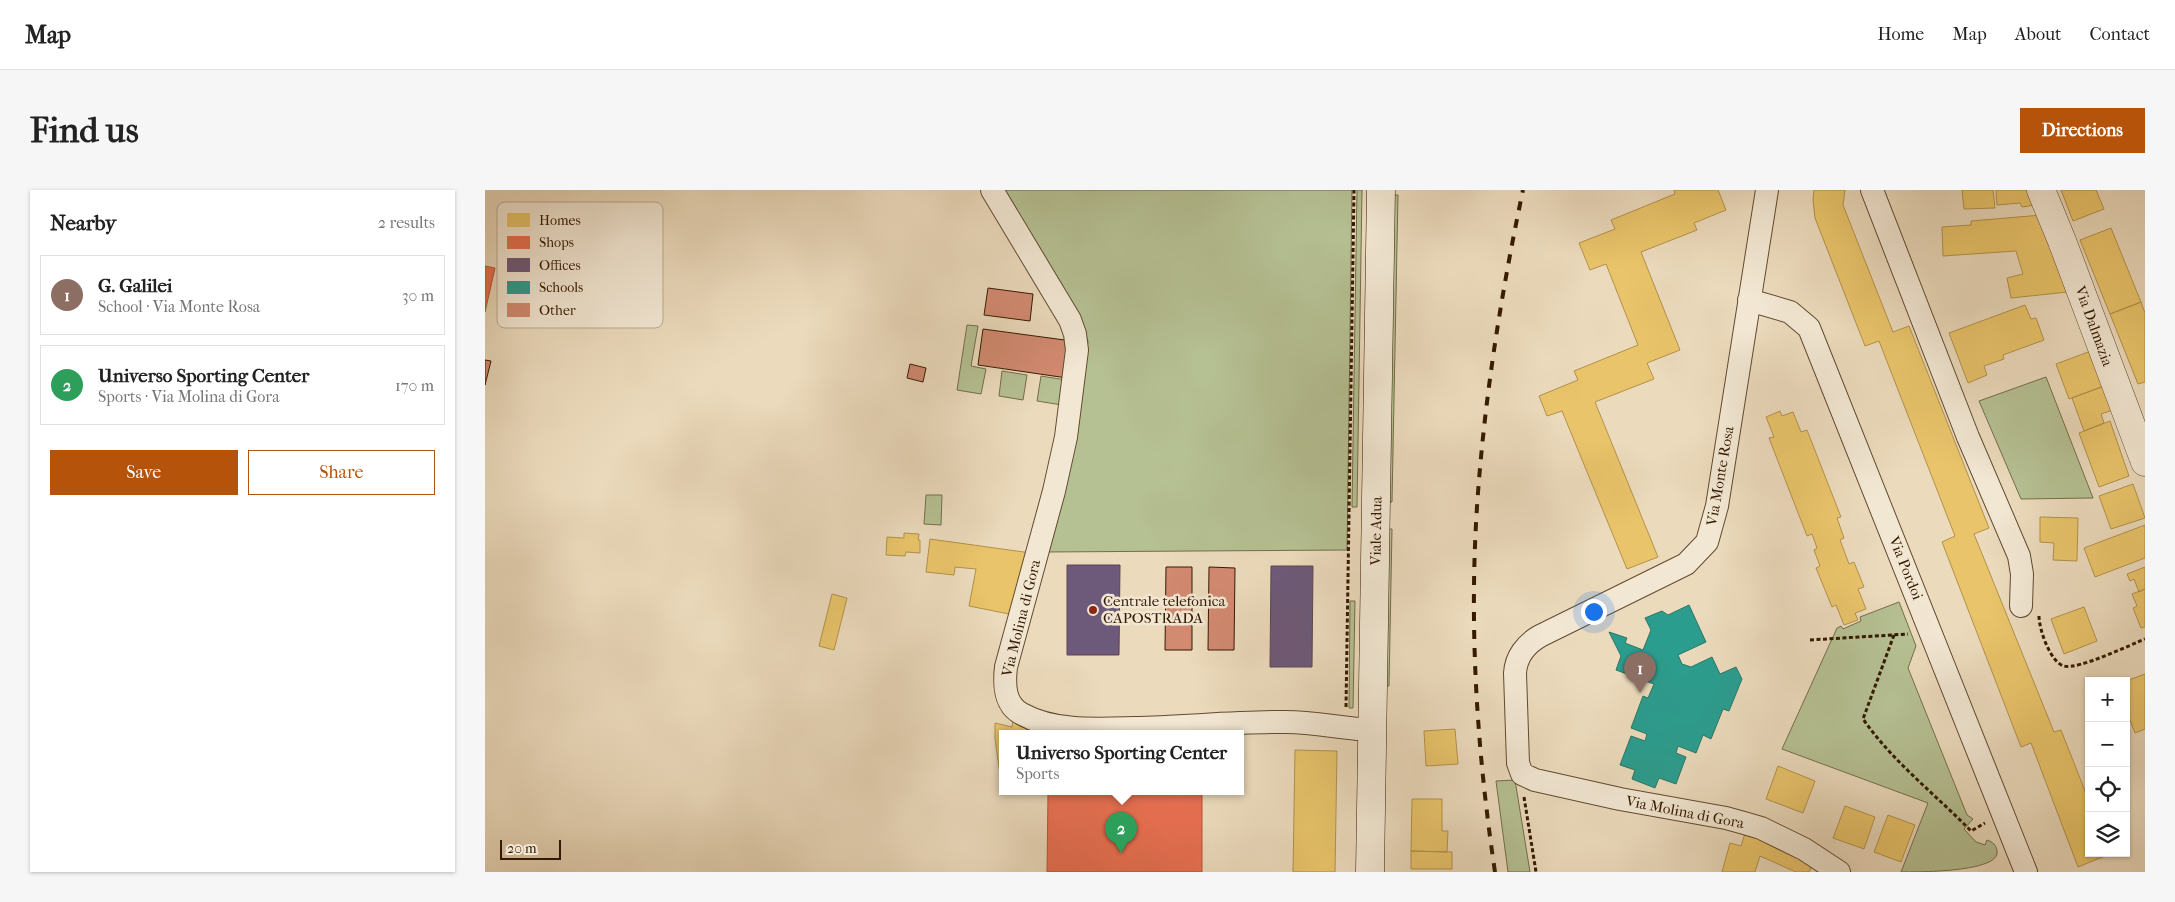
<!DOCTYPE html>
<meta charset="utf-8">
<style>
:root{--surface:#fff;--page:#f6f6f6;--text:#222;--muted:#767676;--line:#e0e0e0;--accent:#b45309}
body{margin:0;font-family:"IM FELL French Canon",serif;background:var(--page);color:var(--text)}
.controls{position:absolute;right:15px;bottom:15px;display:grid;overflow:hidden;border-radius:0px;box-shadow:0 1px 4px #0004}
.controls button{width:45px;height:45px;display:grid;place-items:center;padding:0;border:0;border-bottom:1px solid var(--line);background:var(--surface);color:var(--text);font:25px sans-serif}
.scale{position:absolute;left:15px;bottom:12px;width:61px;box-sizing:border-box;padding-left:5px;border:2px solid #341a00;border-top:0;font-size:14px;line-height:18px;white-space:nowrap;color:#341a00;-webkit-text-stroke:4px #f2e7d3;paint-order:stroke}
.you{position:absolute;left:1108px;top:421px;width:18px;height:18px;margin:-12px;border:4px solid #fff;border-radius:50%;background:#1a73e8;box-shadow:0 0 0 8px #1a73e833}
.badge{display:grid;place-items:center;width:32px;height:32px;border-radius:50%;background:var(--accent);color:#fff;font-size:16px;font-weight:700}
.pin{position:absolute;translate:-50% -41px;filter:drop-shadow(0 1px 2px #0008)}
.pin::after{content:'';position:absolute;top:26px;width:18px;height:15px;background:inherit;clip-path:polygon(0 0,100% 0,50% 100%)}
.popup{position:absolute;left:514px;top:540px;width:245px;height:65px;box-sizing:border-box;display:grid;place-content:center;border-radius:0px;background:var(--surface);filter:drop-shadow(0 1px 4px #0005);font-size:16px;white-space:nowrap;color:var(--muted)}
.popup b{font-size:19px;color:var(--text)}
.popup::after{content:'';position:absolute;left:50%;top:100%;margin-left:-10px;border:10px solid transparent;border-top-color:var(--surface)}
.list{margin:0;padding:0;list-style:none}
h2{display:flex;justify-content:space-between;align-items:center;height:65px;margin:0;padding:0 20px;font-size:21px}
h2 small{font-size:16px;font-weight:400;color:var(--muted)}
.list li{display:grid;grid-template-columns:32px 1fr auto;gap:15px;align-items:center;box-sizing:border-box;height:80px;margin:0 10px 10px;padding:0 10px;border:1px solid var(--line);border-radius:0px}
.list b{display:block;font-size:19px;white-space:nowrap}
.list p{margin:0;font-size:16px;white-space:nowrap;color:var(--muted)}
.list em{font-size:16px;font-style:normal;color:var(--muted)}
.actions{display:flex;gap:10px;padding:15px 20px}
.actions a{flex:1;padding:11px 0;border:1px solid var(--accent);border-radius:0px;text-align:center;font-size:18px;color:var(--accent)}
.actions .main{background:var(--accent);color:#fff}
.icon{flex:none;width:28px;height:28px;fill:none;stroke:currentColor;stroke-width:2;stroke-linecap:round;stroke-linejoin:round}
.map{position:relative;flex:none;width:1660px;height:682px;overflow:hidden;border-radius:0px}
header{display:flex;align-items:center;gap:30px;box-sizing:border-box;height:70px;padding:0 25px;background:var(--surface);border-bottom:1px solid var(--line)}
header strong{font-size:24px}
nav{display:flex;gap:28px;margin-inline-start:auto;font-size:18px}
.intro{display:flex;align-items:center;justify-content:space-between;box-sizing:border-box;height:120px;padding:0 30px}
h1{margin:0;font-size:35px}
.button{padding:12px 22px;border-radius:0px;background:var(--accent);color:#fff;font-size:18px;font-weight:700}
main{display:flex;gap:30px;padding:0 30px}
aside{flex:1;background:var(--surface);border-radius:0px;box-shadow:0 1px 4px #0004}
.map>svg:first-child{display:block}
.green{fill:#b5c093;stroke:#746d4a}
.homes{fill:#e9c46a;stroke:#b3914a}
.shops{fill:#e76f51;stroke:#b15639}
.offices{fill:#6d597a;stroke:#5c4655}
.schools{fill:#2a9d8f;stroke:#2d7664}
.building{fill:#d28a71;stroke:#341a00}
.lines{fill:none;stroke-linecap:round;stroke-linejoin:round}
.minor-casing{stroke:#624a2f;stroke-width:24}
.tertiary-casing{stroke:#624a2f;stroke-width:29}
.secondary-casing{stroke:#341a00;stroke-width:29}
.path{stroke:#341a00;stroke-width:3;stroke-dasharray:4 2.5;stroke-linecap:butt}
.minor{stroke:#f2e7d3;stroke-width:22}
.tertiary{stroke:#f2e7d3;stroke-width:28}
.secondary{stroke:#f2e7d3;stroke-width:28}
.rail{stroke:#341a00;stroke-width:4;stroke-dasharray:9 9;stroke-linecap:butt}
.poi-dot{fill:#8f2418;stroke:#f2e7d3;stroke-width:2}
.labels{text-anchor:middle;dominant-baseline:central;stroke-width:5;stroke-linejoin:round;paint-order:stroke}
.street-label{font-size:15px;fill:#341a00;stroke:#f2e7d3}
.poi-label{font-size:15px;fill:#341a00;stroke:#f2e7d3;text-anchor:start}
.key{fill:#f2e7d3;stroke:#b9aa94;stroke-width:1}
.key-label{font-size:14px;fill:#341a00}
</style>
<header>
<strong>Map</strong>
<nav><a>Home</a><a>Map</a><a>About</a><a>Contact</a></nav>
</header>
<div class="intro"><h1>Find us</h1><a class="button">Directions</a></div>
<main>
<aside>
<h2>Nearby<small>2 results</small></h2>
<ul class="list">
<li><span class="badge" style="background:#8d6e63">1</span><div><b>G. Galilei</b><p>School · Via Monte Rosa</p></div><em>30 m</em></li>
<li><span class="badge" style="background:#2e9e5b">2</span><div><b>Universo Sporting Center</b><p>Sports · Via Molina di Gora</p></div><em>170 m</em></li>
</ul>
<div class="actions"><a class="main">Save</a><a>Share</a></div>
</aside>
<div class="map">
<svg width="1660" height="682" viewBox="0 0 1660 682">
<rect width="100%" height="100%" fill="#ebdabc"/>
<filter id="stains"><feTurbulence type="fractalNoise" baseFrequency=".004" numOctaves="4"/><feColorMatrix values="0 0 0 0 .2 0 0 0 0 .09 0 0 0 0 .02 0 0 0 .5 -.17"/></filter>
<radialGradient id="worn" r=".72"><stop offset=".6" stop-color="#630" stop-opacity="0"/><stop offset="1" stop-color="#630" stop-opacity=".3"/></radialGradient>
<path class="green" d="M520,0H867L862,360L559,362L589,247L603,151L562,70Z
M872,0H877L872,317H867Z
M907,5H913L907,312H901Z
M482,135L493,136L486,176L501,179L496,204L472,200Z
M517,181L542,185L538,210L514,206Z
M556,186L581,190L577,215L552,211Z
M1561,187L1608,308L1536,309L1494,211Z
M441,305H457L456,335L439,334Z
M901,339H907L904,496H898Z
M865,411H870L868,518H864Z
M1414,412L1431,456L1423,478L1482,625L1488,629L1479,639L1491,652L1500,655L1502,650C1508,652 1511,655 1512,661C1516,682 1435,682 1416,682L1443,613L1297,559L1352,438L1356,436L1358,439L1376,431L1375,427Z
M1030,590L1045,682H1023L1011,591Z"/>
<path class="homes" d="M1189,0H1233L1241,20L1209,33L1212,40L1156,62L1195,160L1162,173L1169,189L1110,212L1173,367L1142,379L1077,221L1062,226L1054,206L1093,190L1089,181L1153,155L1121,74L1105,80L1094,53L1130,39L1126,30L1190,4Z
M1329,0H1360L1358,15L1408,142L1424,136L1504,338L1489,344L1569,542L1576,540L1602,606L1604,605V663L1625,664L1593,677L1546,553L1536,557L1457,352L1470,346L1394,151L1380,156L1330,28L1328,10Z
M1477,0H1508L1510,18L1479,19Z
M1511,0H1552L1558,14L1537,17L1535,13L1512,15Z
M1576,0H1611L1619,19L1588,31Z
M1557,25L1583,102L1526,108L1522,88L1538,84L1531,61L1458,66L1457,37L1486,35V31Z
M1626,38L1656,112L1625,124L1595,50Z
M1656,112L1660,123V192L1653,194L1625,124Z
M1540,115L1546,129L1551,128L1559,150L1518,165L1519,169L1499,176L1502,185L1483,193L1464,143Z
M1606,161L1619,196L1584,209L1571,174Z
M1619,196L1628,220L1616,224L1619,233L1599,241L1587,208Z
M1295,221L1297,226L1308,222L1316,242L1322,240L1356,327L1352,328L1359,348L1355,350L1364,374L1369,372L1379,397L1373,399L1381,419L1370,423L1373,430L1359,435L1351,415L1347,417L1331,378L1335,376L1329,360L1332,358L1327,344L1322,346L1284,248L1289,247L1281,227Z
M1625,231L1644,286L1614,297L1594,243Z
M1648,294L1660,328L1626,339L1614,306Z
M1555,327L1593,328L1592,371L1568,370L1569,353L1555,352Z
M1660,335V368L1610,387L1599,358Z
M419,343L434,344L433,350H435V363L421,362L420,366L401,365L402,347L419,348Z
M445,349L546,363L529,425L484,416L491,379L470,377L469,385L441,382Z
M1660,377V399L1654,402L1649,389L1645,391L1642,384Z
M1660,399V437L1656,438L1648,418L1652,416L1647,404Z
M347,404L362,408L349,460L334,456Z
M1599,417L1612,451L1579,464L1566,429Z
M1660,484V539L1650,543L1641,520V491Z
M528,529L550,534L548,544H517V599L510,549V533L527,537Z
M970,539L973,574L941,576L939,541Z
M810,560L852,561L850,682H808Z
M1293,576L1330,591L1318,623L1281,609Z
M927,609H957V641H963L962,662L926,661Z
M1360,616L1390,627L1379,659L1348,648Z
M1403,625L1430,635L1416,672L1389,662Z
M1261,640L1329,671L1324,682H1311L1275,666L1270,682H1237L1245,653L1256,656Z
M926,661L967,662V679H926Z"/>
<path class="shops" d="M0,76L10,78L0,122Z
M563,602H717V682H562Z"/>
<path class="offices" d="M582,375H635L634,465H582Z
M786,376H828L827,477H785Z"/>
<path class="schools" d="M1204,415L1221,452L1193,465L1197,474L1206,477L1227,467L1235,484L1251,477L1257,489L1244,521L1238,519L1226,549L1218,545L1211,563L1193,556L1191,563L1201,567L1191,594L1174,588L1170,598L1147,589L1150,580L1135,575L1146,546L1160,551L1162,544L1146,538L1158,506L1163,508L1169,494L1131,480L1136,466L1124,442L1142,448L1140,453L1158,460L1166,440L1160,428L1177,421L1183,425Z"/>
<path class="building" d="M503,98L548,104L545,131L499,125Z
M498,139L587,151L582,188L493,175Z
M0,170L6,171L0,195Z
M425,174L441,178L438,192L422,188Z
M681,377H707V460H680Z
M724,377L750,378L749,460H723Z"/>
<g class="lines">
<defs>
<path id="minor" d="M507,0L585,130L590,144L592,160L581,247L569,301L521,477C519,494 519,515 537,524C569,542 613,539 649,538C698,537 747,532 797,532C827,531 857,539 887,540
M1282,0L1232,316L1222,352L1201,374L1055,446C1041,454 1031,467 1030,483L1033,573L1037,584L1050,590L1135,609L1241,628L1259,633L1276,638L1319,659L1354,682
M1387,0L1483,247L1534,366L1537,384L1536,416
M1264,110L1305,122L1324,138L1541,682"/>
<path id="tertiary" d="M1556,0L1577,51L1660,272"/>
<path id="secondary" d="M885,682L896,0"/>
</defs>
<use href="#minor" class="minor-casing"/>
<use href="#tertiary" class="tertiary-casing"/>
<use href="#secondary" class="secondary-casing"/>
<path class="path" d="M1554,426C1554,439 1565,472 1579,476C1593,480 1645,455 1660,449
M1409,445L1378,529C1408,572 1450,604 1486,641L1500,633
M1325,450L1423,444
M861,517L869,0
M1039,607L1051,682"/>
<use href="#minor" class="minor"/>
<use href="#tertiary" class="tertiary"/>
<use href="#secondary" class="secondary"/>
<path class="rail" d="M1010,682C992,562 984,438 992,317C999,211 1016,104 1038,0"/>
</g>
<circle class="poi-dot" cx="608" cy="420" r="5"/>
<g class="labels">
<g class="street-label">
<text transform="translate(1609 136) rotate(70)">Via Dalmazia</text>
<text transform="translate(1235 286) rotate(-80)">Via Monte Rosa</text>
<text transform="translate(891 341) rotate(-89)">Viale Adua</text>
<text transform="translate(1421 378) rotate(68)">Via Pordoi</text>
<text transform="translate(536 428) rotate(-76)">Via Molina di Gora</text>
<text transform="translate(1200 622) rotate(11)">Via Molina di Gora</text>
</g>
<g class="poi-label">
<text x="618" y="411">Centrale telefonica<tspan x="618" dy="17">CAPOSTRADA</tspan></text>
</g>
</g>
<rect x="12" y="12" width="166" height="126" rx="8" class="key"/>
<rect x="22" y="23" width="23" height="14" fill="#e9c46a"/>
<rect x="22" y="46" width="23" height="13" fill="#e76f51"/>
<rect x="22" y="68" width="23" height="14" fill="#6d597a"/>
<rect x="22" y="91" width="23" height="13" fill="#2a9d8f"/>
<rect x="22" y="113" width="23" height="14" fill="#d28a71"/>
<g class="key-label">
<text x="54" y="35">Homes</text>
<text x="54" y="57">Shops</text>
<text x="54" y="80">Offices</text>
<text x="54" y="102">Schools</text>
<text x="54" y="125">Other</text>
</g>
<rect width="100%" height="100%" filter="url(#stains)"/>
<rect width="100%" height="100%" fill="url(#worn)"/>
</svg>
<div class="controls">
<button>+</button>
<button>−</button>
<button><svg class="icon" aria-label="locate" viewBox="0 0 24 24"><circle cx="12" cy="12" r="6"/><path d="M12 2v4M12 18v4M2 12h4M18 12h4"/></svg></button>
<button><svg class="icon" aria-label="layers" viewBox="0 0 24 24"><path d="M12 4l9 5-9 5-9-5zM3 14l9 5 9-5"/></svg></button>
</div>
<div class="scale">20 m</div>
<div class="you"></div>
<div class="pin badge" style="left:1155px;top:503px;background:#8d6e63">1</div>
<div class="pin badge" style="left:636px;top:663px;background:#2e9e5b">2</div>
<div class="popup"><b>Universo Sporting Center</b>Sports</div>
</div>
</main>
